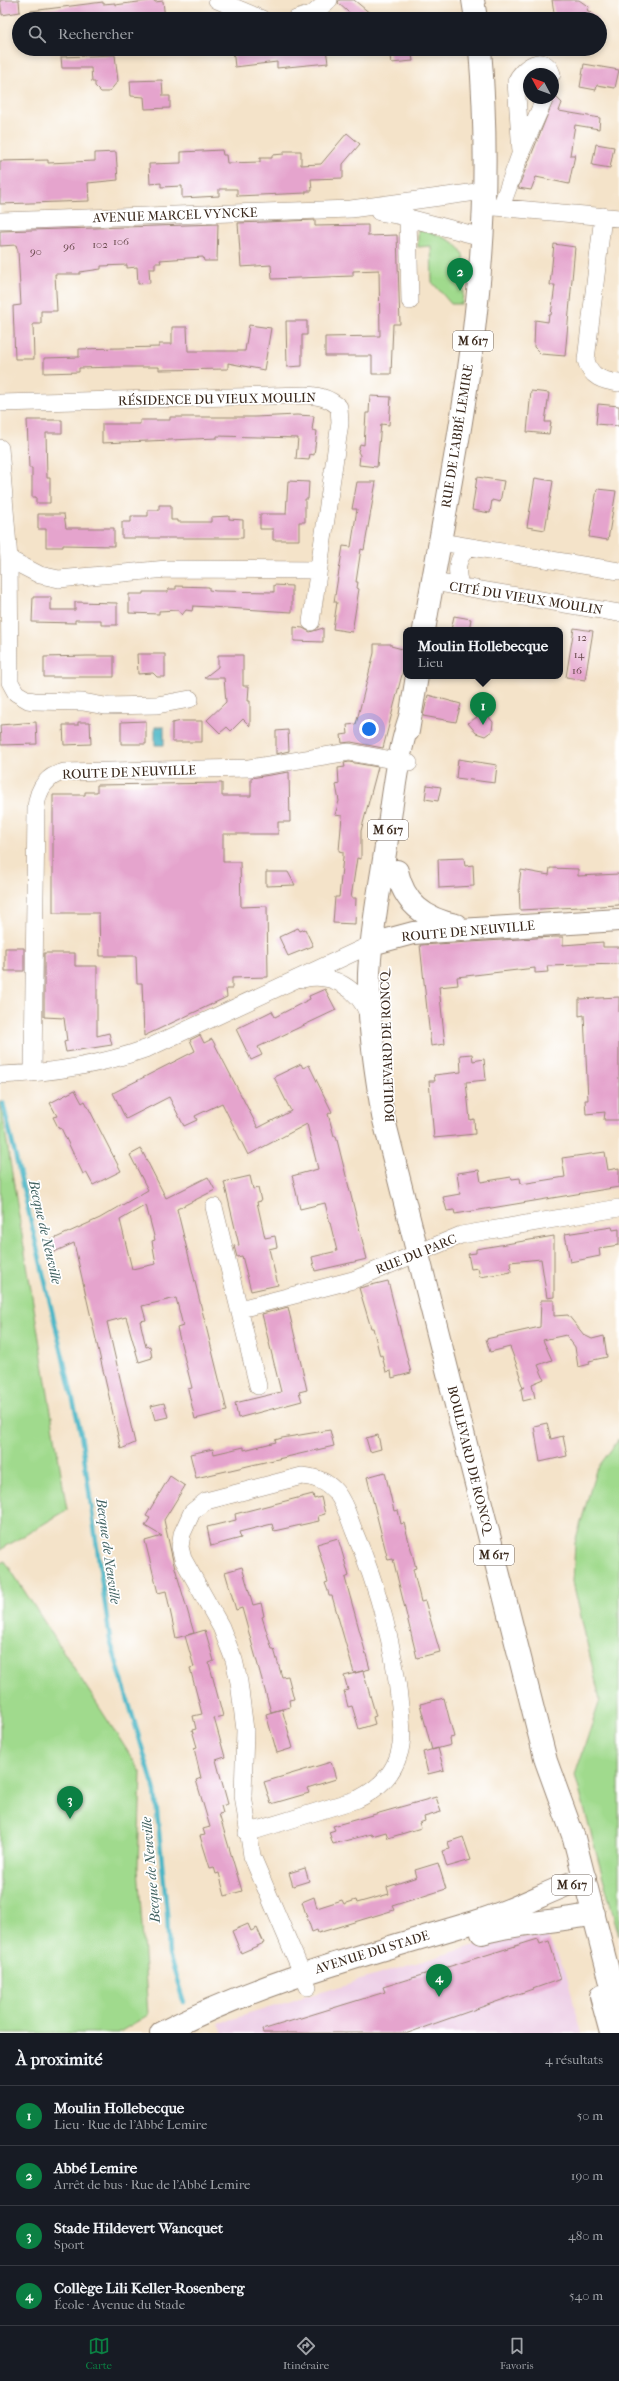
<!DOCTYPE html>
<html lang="fr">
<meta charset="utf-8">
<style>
:root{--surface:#171b24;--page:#20242c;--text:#f1f3f6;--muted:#9ea1a6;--line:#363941;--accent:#0b8043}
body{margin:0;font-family:"IM FELL French Canon",serif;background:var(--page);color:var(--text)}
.compass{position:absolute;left:523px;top:68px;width:36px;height:36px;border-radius:50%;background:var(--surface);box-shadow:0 2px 6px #0003;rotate:311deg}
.you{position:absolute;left:369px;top:729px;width:14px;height:14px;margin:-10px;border:3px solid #fff;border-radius:50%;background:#1a73e8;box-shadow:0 0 0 6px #1a73e833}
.badge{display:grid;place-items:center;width:26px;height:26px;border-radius:50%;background:var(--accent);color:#fff;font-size:13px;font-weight:700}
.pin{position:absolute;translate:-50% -33px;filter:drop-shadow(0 1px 2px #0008)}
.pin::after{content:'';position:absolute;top:21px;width:14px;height:12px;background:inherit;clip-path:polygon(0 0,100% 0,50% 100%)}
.popup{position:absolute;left:403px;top:627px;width:160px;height:52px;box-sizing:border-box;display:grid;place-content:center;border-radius:8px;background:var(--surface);filter:drop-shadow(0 1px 3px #0005);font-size:13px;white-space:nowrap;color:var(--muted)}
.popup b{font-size:15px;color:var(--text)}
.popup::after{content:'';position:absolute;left:50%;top:100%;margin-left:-8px;border:8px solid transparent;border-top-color:var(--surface)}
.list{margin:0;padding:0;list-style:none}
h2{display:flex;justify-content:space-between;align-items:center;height:52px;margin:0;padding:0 16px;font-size:17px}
h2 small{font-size:13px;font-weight:400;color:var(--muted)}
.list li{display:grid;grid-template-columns:26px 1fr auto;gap:12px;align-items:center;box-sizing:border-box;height:60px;padding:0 16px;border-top:1px solid var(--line)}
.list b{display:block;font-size:15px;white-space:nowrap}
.list p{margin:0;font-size:13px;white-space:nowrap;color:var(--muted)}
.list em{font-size:13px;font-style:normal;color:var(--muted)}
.icon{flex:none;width:22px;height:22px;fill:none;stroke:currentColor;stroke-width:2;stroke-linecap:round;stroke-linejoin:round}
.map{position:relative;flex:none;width:619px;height:2033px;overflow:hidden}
.search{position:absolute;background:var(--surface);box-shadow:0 2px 6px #0003;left:12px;right:12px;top:12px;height:44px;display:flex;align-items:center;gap:10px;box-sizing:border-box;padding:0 14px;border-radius:22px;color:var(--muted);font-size:15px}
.sheet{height:292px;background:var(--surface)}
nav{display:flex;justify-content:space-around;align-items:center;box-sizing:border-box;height:56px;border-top:1px solid var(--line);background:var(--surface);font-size:11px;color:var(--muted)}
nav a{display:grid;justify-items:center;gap:2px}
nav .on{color:var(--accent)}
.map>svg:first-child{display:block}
.built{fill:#eed0e7}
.green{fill:#a0da8d;stroke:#6e8256}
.water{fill:#4ab6c6;stroke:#427072}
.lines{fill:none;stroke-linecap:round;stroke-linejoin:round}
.stream{stroke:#4ab6c6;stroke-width:4.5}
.building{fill:#e5a4cd;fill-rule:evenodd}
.minor-casing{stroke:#988674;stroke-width:18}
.major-casing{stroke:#988674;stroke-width:24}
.minor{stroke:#fff;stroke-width:17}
.major{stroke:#fff;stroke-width:22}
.labels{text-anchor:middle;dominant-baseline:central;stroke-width:3.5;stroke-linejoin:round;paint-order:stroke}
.number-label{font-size:11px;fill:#66484a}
.shield{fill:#fff;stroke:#766a62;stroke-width:1}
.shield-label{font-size:12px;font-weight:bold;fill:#3b2a1e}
.street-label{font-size:13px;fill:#3b2a1e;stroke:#fff}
.water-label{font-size:14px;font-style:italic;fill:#416261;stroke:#fff}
</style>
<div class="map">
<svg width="619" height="2033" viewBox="0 0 619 2033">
<rect width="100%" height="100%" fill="#fff"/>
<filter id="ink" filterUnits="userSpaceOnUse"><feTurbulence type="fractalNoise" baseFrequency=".025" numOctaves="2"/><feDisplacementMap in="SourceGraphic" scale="8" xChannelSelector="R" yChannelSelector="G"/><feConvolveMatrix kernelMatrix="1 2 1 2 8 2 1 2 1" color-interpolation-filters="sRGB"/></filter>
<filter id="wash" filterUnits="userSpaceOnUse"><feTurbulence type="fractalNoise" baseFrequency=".012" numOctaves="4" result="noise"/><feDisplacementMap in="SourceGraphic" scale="16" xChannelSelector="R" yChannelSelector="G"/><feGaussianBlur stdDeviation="0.9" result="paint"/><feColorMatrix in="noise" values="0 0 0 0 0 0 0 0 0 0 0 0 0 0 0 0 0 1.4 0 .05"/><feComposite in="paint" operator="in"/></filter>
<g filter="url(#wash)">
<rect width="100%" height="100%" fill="#f4e3c9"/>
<path class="built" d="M547,1936L565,1970L582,2033H223L219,2023L502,1937Z"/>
<path class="green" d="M418,229C472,244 467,252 462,304H451L432,282L431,246L418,247Z
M0,1100L67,1510L0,1550Z
M619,1439V1936L575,1775L600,1700L573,1582L575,1543L596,1470Z
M5,1561L141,1772L138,1866L148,2015L118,2033H0V1564Z"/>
<path class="water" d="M155,727H164V745H155Z"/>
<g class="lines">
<path class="stream" d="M3,1103L81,1434L110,1640L155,1791L167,1913L169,1955L184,2002"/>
</g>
<g id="blocks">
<path class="building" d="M0,0H19L20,12L2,15Z
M154,0L155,2L163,1L165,19H32L31,11L103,2V4L115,3V5Z
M339,0H354L377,19H356L338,3Z
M552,0H579L589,7L587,10L599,19H555Z
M233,49H326L328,63L277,68V62L235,67Z
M389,49H411L413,61L391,63Z
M115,55L118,81L109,92H101L95,86V82H92L91,68H62L61,57Z
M584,64L619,70L615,88L597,85L596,90L580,87Z
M162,80L163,96H170V108L145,109L144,97L131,96L130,81Z
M555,96L562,103L559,111L600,118L599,129L575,125L570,155H575L569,184L536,177L531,190L518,188Z
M347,133L360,144L343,164V178L311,179L312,191H306V193L237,196V189H219V196L182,198V186L161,187V183L150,184L149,164L181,163V152L222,150L223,155H226L227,163L260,162V158H272V155L284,154V151H301V165L321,164Z
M596,144L614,147L610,168L592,165Z
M116,152L118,180L88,183L89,201L0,204V161L48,160V163L95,161V153Z
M315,220V226L368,225V236L397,235L400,324H393L391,374H372V356H325V337L380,336L379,270L353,271V276L272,279L271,265L241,267L238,223Z
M218,224L217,261H204L203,257L160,260L161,263H155V269H149L150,283L138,284L137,267L127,268V265L101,266V269L80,272V274H55L57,311H41V324H33L34,359H15L13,306L21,305L18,251L16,245L0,246V231Z
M554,244L575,247L565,356L541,354L534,347L535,320L548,322L549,315H551L555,285H550Z
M286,321H307V335H302V366L287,367Z
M249,325L271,328L264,370L228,363V369L159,370V367H119L79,368V372L44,373V358L79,357V349L159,347V344H172V327H187L188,351H245Z
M531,391L549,393L545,422H551L549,434L527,432Z
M370,396L391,397L389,425L381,424L377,467L359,465L360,455L358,452L360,444L364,445L366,413H369Z
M598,404L619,406V426L596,424Z
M297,415L314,416L312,430L317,431L314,455L310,454L309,460L296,459L298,438L217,436V438L102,443V424H140V420H170V417H255Z
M27,420H62V433H46L47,478H50V503H36V497H32V468H29Z
M477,477L504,481L500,502L492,500L490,513L472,510Z
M535,478L553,481L545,530L527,527Z
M288,481L309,482L308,499H305V522H299V540H273V529H260V514H286Z
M357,482H376L364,550L361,549L356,582H358L357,588L359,589L352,632L333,629L337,602H334L343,546L351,547L357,509H352Z
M597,489L616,491L608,540L589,537Z
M159,505H171V520H178V522H211V517L229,516V519L243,520V538H122V522H131V516H148V510H159Z
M38,514H64L66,528H114V546L63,545V547H46V529H38Z
M274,585L292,586V612L193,606L192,611L186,610L182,615L178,610L159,611V614L129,613V594H143V592H168V589H176V586L209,587V590L216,591L274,592Z
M33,597H51V610H75V602L117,603V625H101V620H75V623L32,622Z
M454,616L471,619L469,630H451Z
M294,627L303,628L310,632L323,628V642L294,641Z
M574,628L593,631L585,680L566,677Z
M374,644H391V646L406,650V659L383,748L351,742L342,743L341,735L348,734L347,725L356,724L374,653Z
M137,654H165V677H157L153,673L138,674Z
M218,655H243V686H249L248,701H250V726L243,719L231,731L227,727L220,733L207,720L226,702L224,678H204L218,667Z
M87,656H114V677H44V657Z
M428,695L461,704L456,722L423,716Z
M480,715L488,716L493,722L492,731L485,736L476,733L468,723Z
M146,721V744H121V722Z
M182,721H202V742H172V723Z
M36,722L37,744L1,745L0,725Z
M78,722H90L91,744L64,745L63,725H78Z
M288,730L289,751L276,754V731Z
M458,759L497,765L495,783L456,778Z
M349,762L378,767L361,831V859L357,858L351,898H356L355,924L333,923L335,897H339L343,857V852L339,851L342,816L335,815L339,801L336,785L339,784L338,768L345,767L344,763Z
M289,772L290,822H278V834H223V862H240L241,907L267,906L268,977L232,978V989H226L227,997L144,1036L142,983H137L136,956H100L99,913H53V795H85V792H97V785L222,783V796H251V778Z
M427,785L441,787L438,801L425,799Z
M464,858L465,866L473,865L474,886L439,888L438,859Z
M550,868L578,869V876L619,874V905L520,910L519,885L521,870L549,875Z
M266,872H288L295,885L266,886Z
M298,928L300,931L305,929L313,946L288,956L279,937Z
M553,937H563V945L603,942V947H619V964L547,966L548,972L535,973V968L457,977L458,985L439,987L445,1044L431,1046L420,945Z
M5,948H24V971H5Z
M44,953H75V966H97V1036L109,1033L112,1045L66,1052L64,1042L67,1041L64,1018L44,1017Z
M325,989L336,1010L258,1047L262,1055L251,1060L236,1029L272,1011L275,1017L310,999L309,996Z
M619,997V1120H604L605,1112L586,1114L585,1100H588L584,1015L579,1016V999Z
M200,1035L204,1043L212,1039L258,1128L291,1111L274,1077L301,1064L303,1068L309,1065L332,1112L328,1114L334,1136H336L367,1259L315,1271L312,1257L337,1251L325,1203L300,1209L293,1179L292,1176L318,1169L307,1124L248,1155L222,1103L195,1116L197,1120L184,1126L169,1097L126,1119L113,1093L195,1051L190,1040Z
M472,1054L473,1061L484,1059L486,1080L466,1082L470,1120L474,1119L475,1134L434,1138L429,1081H435L434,1075L461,1072L460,1055Z
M75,1090L82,1103L85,1101L121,1171L93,1185L86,1172L83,1174L61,1128L59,1129L53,1117L57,1116L50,1103Z
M141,1149L166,1198L208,1177L215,1190L177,1209L227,1411L195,1419L188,1389L192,1388L177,1328L183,1326L176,1298L142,1306L146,1320L140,1321L146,1347L150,1346L152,1358L139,1362L126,1317L107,1322L135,1443L121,1449L74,1243L52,1253L47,1242L100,1218L148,1190L130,1155ZM146,1205L155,1240L152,1241L156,1264L132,1269L120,1220Z
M605,1152L608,1170L619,1168V1187L455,1214L454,1210L447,1211L443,1197L460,1194L457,1173L479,1170L481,1182L511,1177L512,1179L520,1178L521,1184L565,1177L562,1158Z
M250,1176L253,1189L258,1188L261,1201L257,1202L265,1238L275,1236L277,1247L269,1249L278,1285L251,1291L242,1256L237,1257L234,1246L239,1245L224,1182Z
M612,1227L613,1230L619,1229V1245L599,1248L600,1256L570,1262L565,1234Z
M554,1236V1297L547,1298L541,1259L510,1262L511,1272L480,1277L478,1268L471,1269L468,1254L476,1253V1249Z
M388,1281L411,1373L392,1378L391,1371L386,1372L382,1355L380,1356L373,1328H371L359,1288Z
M541,1300H554V1316L568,1315L584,1335L592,1339L604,1336L607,1357L589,1361L590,1364L578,1367L575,1347L566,1335L543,1340L552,1360L538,1365L544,1379L532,1384L535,1398L523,1401L521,1389L525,1387L523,1388L519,1377L521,1376L510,1347L490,1352L486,1339L540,1327Z
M288,1307L307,1390L299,1392L302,1401L238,1418L235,1403L281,1392L262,1314Z
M164,1403L168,1417L155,1420L151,1406Z
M547,1423L551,1439L563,1436L567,1456L540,1462L534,1426Z
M330,1430L334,1446L196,1478L190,1454L213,1449L214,1454L244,1447V1450L276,1442L275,1440L282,1438Z
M378,1435L381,1449L370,1452L366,1438Z
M385,1472L394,1511L398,1510L401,1524L404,1523L416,1568L413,1569L421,1602L425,1601L440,1652L417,1658L393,1559L388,1560L367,1477Z
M170,1476L185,1486L164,1520L173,1561L194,1633L176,1638L166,1591L158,1593L145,1541L162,1536L145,1526L150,1518L146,1516Z
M313,1494L314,1499L321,1497L325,1514L318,1516L319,1521L274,1531L272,1524L239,1532L241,1538L211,1546L207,1527L236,1520L235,1514Z
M338,1538L349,1576L345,1578L370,1669L354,1673L332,1596H329L328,1591L325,1583L328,1582L317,1544Z
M242,1567L253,1605L261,1603L264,1616L262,1617L272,1649H274L282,1677L288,1676L294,1699L289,1700L290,1707L271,1712L242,1608L236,1610L225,1572Z
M205,1630L214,1661L209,1663L223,1716L214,1718L225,1757L216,1760L228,1804L221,1806L223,1813L219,1814L242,1891L225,1896L219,1873L216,1874L214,1867L210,1868L200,1836L205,1835L203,1829L210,1827L196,1780L201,1778L194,1748L197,1747L192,1730L196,1729L193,1716L202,1714L190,1668L194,1667L185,1636Z
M363,1671L376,1716L373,1717L375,1724L359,1729L352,1706L348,1707L344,1691L348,1690L344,1676Z
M444,1698L454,1737L450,1738L451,1745L432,1750L420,1704Z
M282,1709L293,1748L277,1753L266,1714Z
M438,1748L444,1770L428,1774L423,1752Z
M331,1762L336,1779L307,1788L309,1793L271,1804L264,1782Z
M436,1797L441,1812L424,1817L425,1821L419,1823L421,1828L388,1838L386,1832L372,1836L371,1834L333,1844L329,1832L335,1830L333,1826Z
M463,1837L471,1860L447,1867L442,1851L450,1849L448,1842Z
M438,1863L446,1889L392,1906L394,1910L318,1933L317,1930L312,1932L302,1902L314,1897L317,1908L342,1900L344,1904L356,1900L357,1903L389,1894L387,1887L417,1877L415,1870Z
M305,1868L309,1881L293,1886L289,1873Z
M248,1924L251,1931L257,1928L264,1943L241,1953L232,1931Z
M538,1939L540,1944L549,1941L561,1979L408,2033H263L262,2030L385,1992L383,1987Z"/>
</g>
</g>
<g filter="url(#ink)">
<use href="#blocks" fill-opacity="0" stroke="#988674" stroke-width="1"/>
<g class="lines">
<defs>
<path id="minor" d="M217,0L262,19
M296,19L314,13L329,0
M521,152L516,82C522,67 545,52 552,74
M483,206L619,218
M501,207L521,152L545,98
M379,212L401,216L482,237
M603,216L586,360C590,377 603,381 619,383
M408,217L410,301
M0,221L351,209L484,191
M0,403L306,395C320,396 329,398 339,407L340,423L311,622
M0,448L9,559L40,575L59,579L167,569L318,570
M440,542L619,571
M9,559L10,675V682L16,693L28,700L34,701L83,702L105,706L157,705L190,699
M433,582L619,613
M461,587C455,571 456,558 469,547
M303,979C332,972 359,989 369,1016
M33,1073L36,807C38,789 46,776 64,772L249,768L349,752L409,763
M0,1075C50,1073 101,1065 148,1048L372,944
M214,1207L258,1386
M240,1309L353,1280L461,1235L619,1208
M247,1833L358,1799C378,1789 393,1775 399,1754C404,1738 401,1722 400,1706C394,1644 378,1587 354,1531C349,1518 345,1503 336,1492C327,1481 316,1477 302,1476L206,1501L192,1512L182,1534L180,1547L183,1559L221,1627L234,1660L239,1682L245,1730L243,1795L252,1856L308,1987"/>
<path id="major" d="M473,0L476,19
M424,630C443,521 466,412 477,302C486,218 487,133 480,49
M410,717C397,756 393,798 387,839C381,883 371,929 369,974C368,1022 375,1069 383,1116L546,1761L574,1838L619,2014
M408,731L417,676
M397,871C404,903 424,919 456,925
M372,944L413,933L619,920
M482,1933C519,1922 557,1922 594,1914
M601,1996L611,2033
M161,2033C263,1980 373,1953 481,1920C517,1909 550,1890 585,1878"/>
</defs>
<use href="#minor" class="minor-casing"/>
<use href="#major" class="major-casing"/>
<use href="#minor" class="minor"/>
<use href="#major" class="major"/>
</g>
</g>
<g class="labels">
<g class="number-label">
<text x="121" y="241">106</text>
<text x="100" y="244">102</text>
<text x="69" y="246">96</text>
<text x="36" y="251">90</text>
<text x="582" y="637">12</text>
<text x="579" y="654">14</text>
<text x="577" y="670">16</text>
</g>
<g class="shield">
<rect x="453" y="331" width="40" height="20" rx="3"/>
<rect x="368" y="820" width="40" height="20" rx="3"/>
<rect x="474" y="1545" width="40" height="20" rx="3"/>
<rect x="552" y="1875" width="40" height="20" rx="3"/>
</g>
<g class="shield-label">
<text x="473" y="341">M 617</text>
<text x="388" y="830">M 617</text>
<text x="494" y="1555">M 617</text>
<text x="572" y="1885">M 617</text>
</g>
<g class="street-label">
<text transform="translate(175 215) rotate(-2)">AVENUE MARCEL VYNCKE</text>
<text transform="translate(217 399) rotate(-1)">RÉSIDENCE DU VIEUX MOULIN</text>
<text transform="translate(457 436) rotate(-81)">RUE DE L'ABBÉ LEMIRE</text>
<text transform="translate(526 598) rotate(9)">CITÉ DU VIEUX MOULIN</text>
<text transform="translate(129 772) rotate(-2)">ROUTE DE NEUVILLE</text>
<text transform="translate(468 931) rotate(-5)">ROUTE DE NEUVILLE</text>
<text transform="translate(387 1047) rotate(-92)">BOULEVARD DE RONCQ</text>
<text transform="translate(416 1254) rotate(-22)">RUE DU PARC</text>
<text transform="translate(470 1459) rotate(76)">BOULEVARD DE RONCQ</text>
<text transform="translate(372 1952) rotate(-17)">AVENUE DU STADE</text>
</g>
<g class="water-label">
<text transform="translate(45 1232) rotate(77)">Becque de Neuville</text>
<text transform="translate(108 1551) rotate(82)">Becque de Neuville</text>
<text transform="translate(151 1870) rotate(-95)">Becque de Neuville</text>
</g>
</g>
</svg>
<svg class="compass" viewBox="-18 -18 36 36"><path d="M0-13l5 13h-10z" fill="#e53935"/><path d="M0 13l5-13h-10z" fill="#9ea1a6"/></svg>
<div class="you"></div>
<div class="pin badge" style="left:483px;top:725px">1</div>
<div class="popup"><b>Moulin Hollebecque</b>Lieu</div>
<div class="pin badge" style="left:460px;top:291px">2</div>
<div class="pin badge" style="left:70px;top:1819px">3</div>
<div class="pin badge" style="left:439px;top:1997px">4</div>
<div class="search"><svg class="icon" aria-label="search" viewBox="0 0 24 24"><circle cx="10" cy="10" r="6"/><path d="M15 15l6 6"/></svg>Rechercher</div>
</div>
<section class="sheet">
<h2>À proximité<small>4 résultats</small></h2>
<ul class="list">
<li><span class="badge">1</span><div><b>Moulin Hollebecque</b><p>Lieu · Rue de l'Abbé Lemire</p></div><em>50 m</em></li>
<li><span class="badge">2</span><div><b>Abbé Lemire</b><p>Arrêt de bus · Rue de l'Abbé Lemire</p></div><em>190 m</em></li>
<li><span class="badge">3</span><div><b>Stade Hildevert Wancquet</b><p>Sport</p></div><em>480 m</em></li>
<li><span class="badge">4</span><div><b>Collège Lili Keller-Rosenberg</b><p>École · Avenue du Stade</p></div><em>540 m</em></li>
</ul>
</section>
<nav>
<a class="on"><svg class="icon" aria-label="map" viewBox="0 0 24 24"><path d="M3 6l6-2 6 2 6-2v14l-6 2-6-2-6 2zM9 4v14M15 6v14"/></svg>Carte</a>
<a><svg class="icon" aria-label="directions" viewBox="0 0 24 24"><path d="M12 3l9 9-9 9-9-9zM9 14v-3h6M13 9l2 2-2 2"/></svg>Itinéraire</a>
<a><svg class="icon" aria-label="saved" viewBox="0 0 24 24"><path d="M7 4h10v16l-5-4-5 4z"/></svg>Favoris</a>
</nav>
